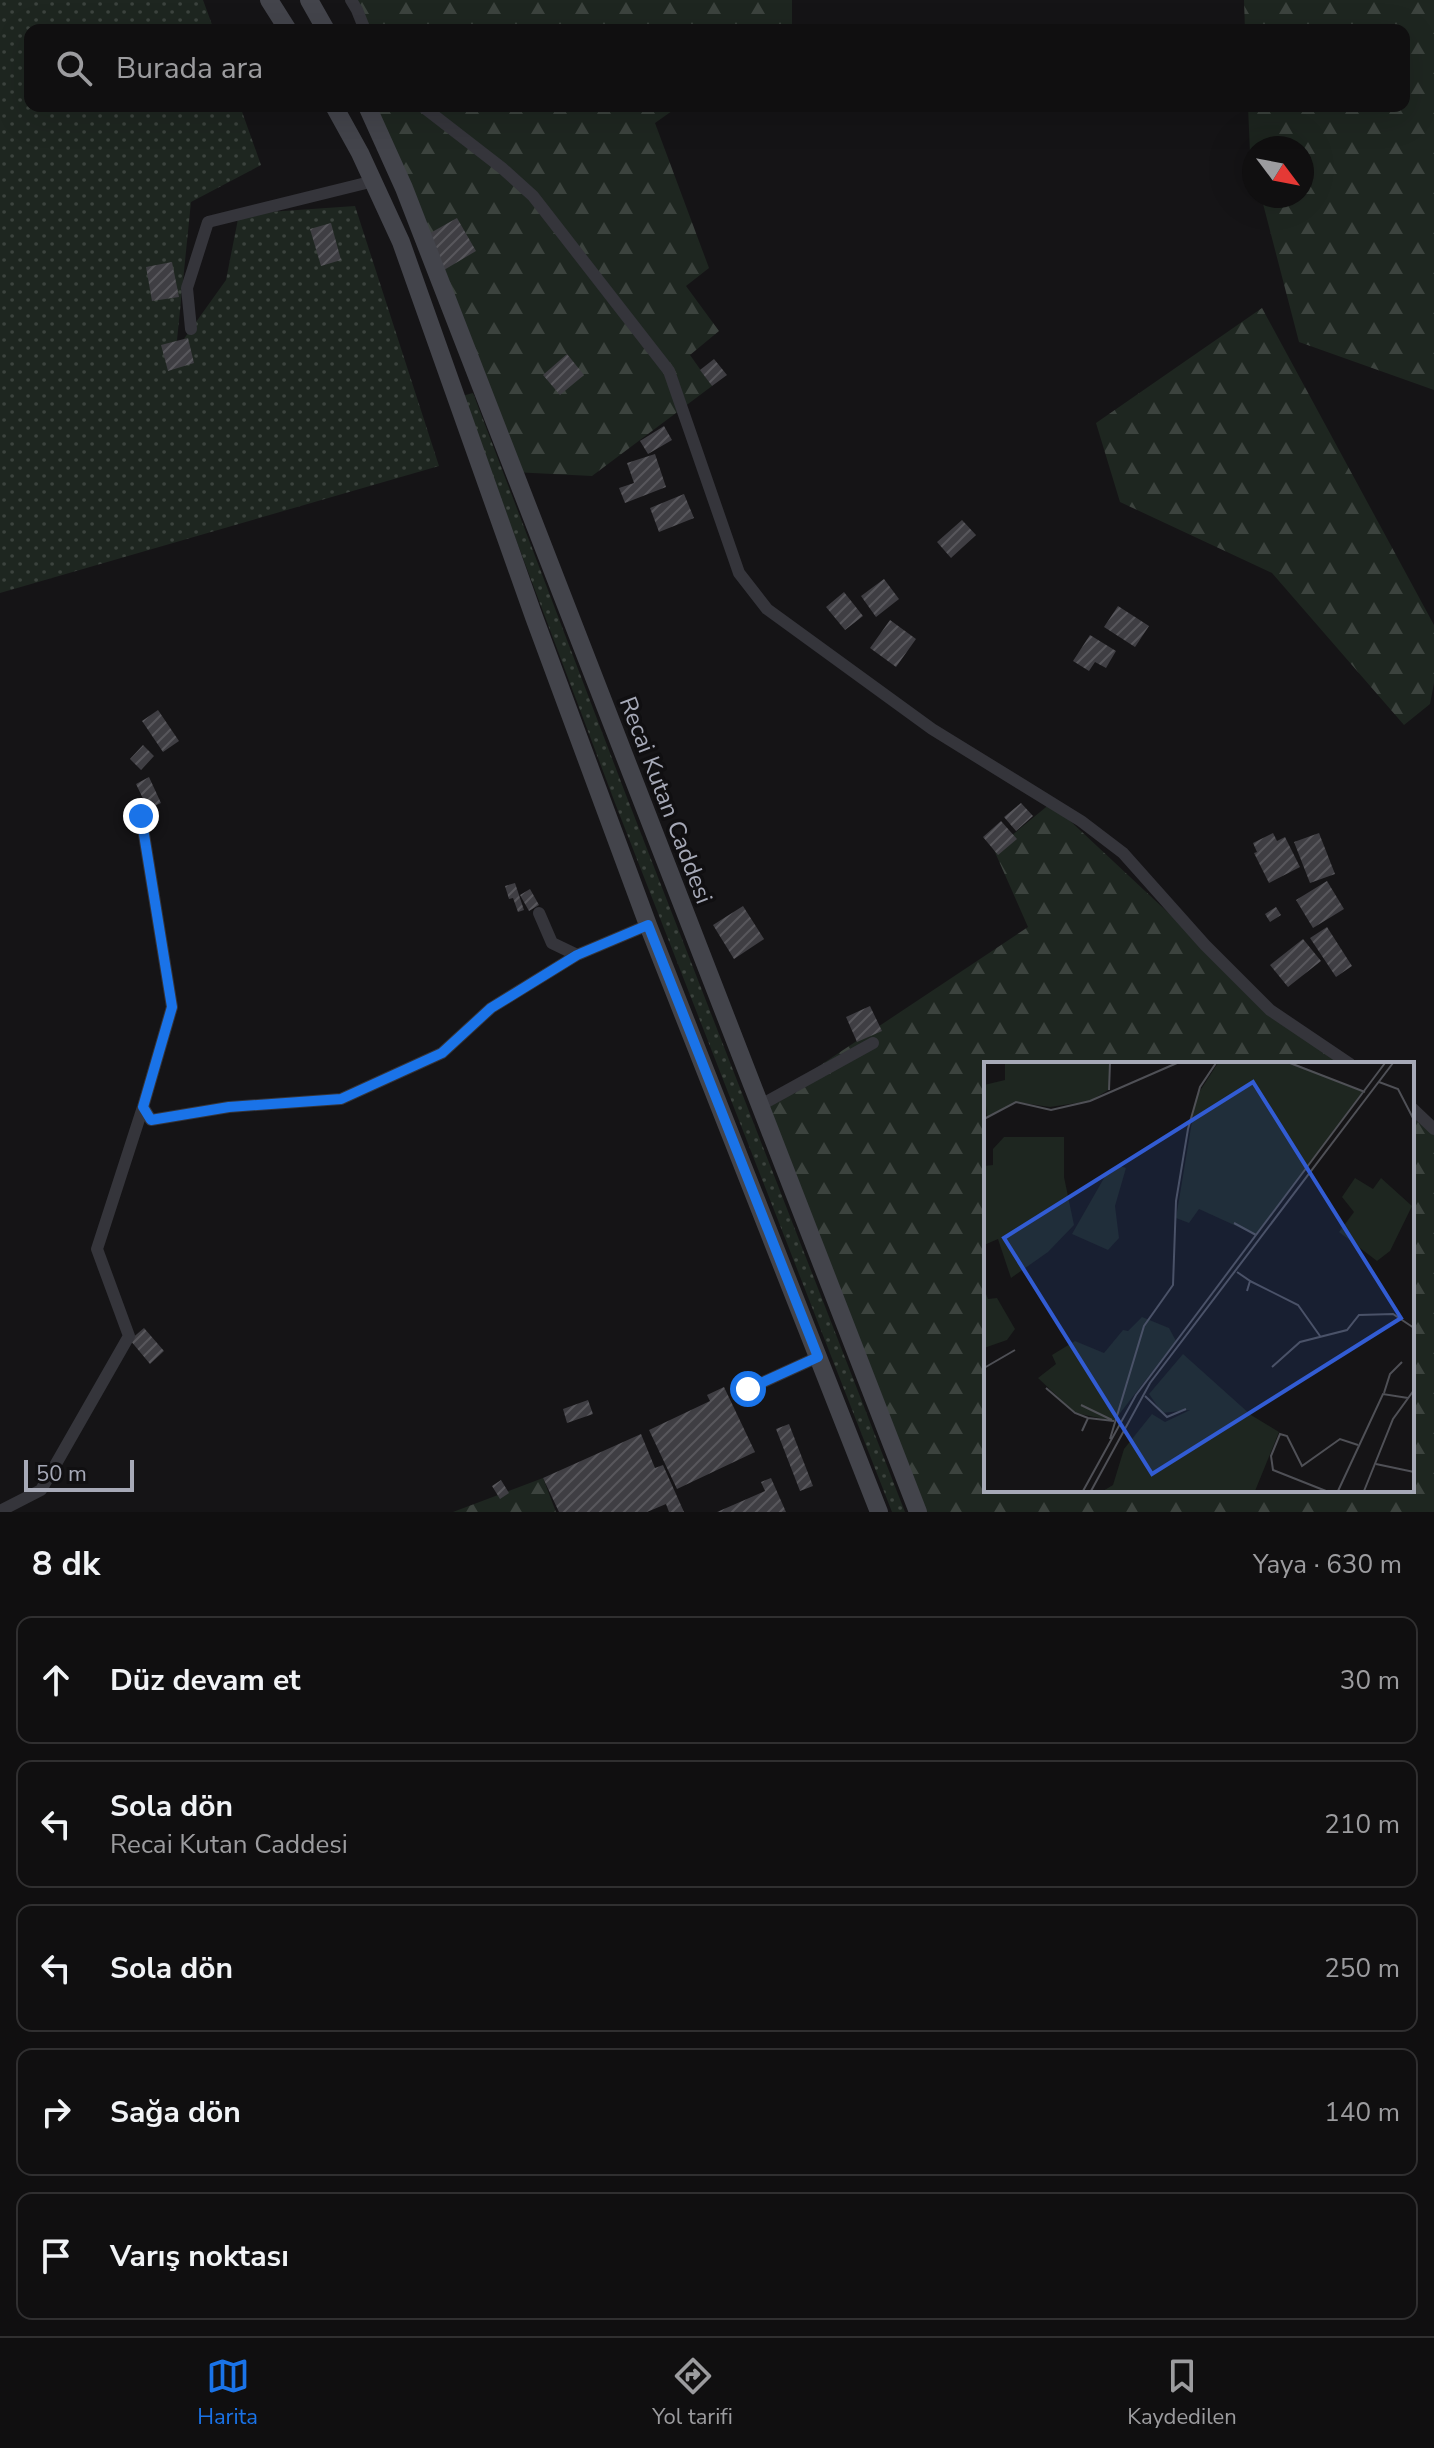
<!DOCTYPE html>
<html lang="tr">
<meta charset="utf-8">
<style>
:root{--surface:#100f10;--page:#1e1d1e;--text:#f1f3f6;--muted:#9c9c9f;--line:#302f30;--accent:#1a73e8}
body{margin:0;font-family:"Nunito Sans",sans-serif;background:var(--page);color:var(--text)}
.compass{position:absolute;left:1242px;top:136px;width:72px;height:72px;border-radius:50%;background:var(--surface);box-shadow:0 8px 32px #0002;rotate:122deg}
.scale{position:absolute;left:24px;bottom:20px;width:110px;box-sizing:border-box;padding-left:8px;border:4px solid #a6a9b7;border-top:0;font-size:22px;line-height:28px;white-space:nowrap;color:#a6a9b7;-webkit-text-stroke:6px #100f11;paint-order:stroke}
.stop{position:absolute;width:24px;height:24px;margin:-18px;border:6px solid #1a73e8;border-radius:50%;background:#fff}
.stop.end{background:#1a73e8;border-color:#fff;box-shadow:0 2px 8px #0008}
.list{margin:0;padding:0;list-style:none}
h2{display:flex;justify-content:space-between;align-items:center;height:104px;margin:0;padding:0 32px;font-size:34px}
h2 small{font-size:26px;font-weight:400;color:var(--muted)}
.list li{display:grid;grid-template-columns:52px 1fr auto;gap:24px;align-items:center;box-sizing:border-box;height:128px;margin:0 16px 16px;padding:0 16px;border:2px solid var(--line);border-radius:16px}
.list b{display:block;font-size:30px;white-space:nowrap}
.list p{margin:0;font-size:26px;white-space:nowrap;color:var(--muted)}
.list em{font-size:26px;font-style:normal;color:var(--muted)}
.icon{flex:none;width:44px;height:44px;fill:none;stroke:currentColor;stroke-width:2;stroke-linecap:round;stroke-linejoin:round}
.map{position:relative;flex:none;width:1434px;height:1512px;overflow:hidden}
.search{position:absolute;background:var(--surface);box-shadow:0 8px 32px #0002;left:24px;right:24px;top:24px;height:88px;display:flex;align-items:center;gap:20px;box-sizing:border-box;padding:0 28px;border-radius:16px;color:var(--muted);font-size:30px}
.sheet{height:824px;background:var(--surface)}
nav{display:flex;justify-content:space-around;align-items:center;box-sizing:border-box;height:112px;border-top:2px solid var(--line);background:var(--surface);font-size:22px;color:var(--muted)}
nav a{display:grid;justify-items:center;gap:4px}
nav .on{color:var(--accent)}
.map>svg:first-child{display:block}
.grass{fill:url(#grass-dots)}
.forest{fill:url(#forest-firs)}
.building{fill:url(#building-hatch)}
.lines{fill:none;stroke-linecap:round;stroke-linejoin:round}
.minor{stroke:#35353b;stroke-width:12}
.secondary{stroke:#43444b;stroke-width:18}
.route{stroke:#1a73e8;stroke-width:10}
.labels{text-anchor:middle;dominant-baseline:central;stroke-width:7;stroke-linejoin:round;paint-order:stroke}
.street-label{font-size:24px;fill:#a6a9b7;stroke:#100f11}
.inset-road{fill:none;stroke:#4f5056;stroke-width:2}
.view{fill:#325cd3;fill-opacity:0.15;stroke:#325cd3;stroke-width:4}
.inset-edge{fill:none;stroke:#a6a9b7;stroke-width:4}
</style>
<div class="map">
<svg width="1434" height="1512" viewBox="0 0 1434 1512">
<defs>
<pattern id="grass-dots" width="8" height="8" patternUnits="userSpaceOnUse" patternTransform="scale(2)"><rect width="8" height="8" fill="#1e2620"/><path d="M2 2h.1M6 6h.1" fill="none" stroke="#3c433e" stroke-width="1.8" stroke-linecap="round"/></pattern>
<pattern id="forest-firs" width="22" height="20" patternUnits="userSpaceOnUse" patternTransform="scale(2)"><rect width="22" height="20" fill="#1e2620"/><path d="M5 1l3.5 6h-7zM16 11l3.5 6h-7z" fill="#3c433e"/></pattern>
<pattern id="building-hatch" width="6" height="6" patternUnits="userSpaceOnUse" patternTransform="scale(2)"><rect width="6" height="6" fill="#3f3e43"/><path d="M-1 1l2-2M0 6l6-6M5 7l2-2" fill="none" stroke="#58575c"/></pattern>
</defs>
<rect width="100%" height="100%" fill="#151416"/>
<path class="grass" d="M0,0H203L214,30H30V106H240L261,165L191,202L176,350L226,280L239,214L355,206L439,466L0,593Z
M473,393L626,795L905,1512H892L615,803L462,396Z"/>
<path class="forest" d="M350,0H792V29L365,30Z
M1244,0H1434V390L1299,342L1261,196H1302V148H1254V169L1250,153L1248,106H1404V30H1245Z
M367,106H679L655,123L709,268L686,286L719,331L690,355L712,386L592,476L513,472Z
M1262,308L1434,625V683L1430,704L1404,725L1272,573L1120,502L1096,423Z
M1051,803L1238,978L1347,1064H986V1490H1412V1113L1434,1130V1512H917L759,1106L1028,927L994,850Z
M543,1478L556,1512H453Z"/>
<path class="building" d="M457,218L476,251L444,270L425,236Z
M331,223L341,260L321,266L310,229Z
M172,262L179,297L152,301L146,267Z
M188,338L194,363L168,371L161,345Z
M567,354L584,375L560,395L543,375Z
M714,359L727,375L712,386L700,370Z
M664,426L672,440L648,454L640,441Z
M655,454L666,487L625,503L619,488L634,483L627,463Z
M684,494L694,518L659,532L650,508Z
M962,520L976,535L951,558L937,542Z
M884,579L899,599L876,617L861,596Z
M844,592L863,616L845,630L826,607Z
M1118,606L1149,626L1135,647L1104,627Z
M890,620L916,639L896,667L870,648Z
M1090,635L1116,651L1106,668L1095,662L1089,671L1073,661Z
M158,710L179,741L163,752L142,721Z
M143,745L154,756L141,770L130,759Z
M149,777L161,803L148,809L136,784Z
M1021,803L1033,816L1016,831L1004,817Z
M1001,821L1017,839L998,855L983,837Z
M1273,833L1277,841L1285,837L1300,867L1269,883L1254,853L1257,852L1253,843Z
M1319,833L1335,874L1310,883L1294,842Z
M1327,881L1344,909L1313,928L1296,900Z
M515,883L524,910L518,912L513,898L509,899L505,886Z
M530,889L539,905L529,911L520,895Z
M743,906L764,939L734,959L713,925Z
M1276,907L1281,915L1270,922L1265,914Z
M1327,927L1352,966L1336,977L1310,938Z
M1303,939L1321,961L1288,987L1270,965Z
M870,1006L882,1031L857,1042L846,1017Z
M144,1328L164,1351L150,1364L130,1340Z
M724,1387L755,1452L677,1489L649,1430L710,1401L707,1395Z
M588,1400L593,1414L567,1423L563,1409Z
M789,1424L813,1486L800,1491L776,1429Z
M641,1434L655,1468L663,1465L684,1512H669L666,1504L647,1512H559L543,1478Z
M771,1478L786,1512H717L765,1491L761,1482Z
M501,1480L509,1493L500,1499L492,1486Z"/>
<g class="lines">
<path class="minor" d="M351,0L357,10L365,30
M422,106L502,168L533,196L669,371L739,573L767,609L932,729L1081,821L1123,853L1205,945L1270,1010L1350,1064
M191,329L187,288L208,222L374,181
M539,913L552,943L577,955L648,925
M759,1106L873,1043
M143,1107L151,1120L229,1107L341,1099L442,1053L491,1008L577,955
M1412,1108L1434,1129
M748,1389L818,1357
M0,1511L41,1490L129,1336L97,1249L143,1107L172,1007L141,816"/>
<path class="secondary" d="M269,0L288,30
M309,0L326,30
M334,106L360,153L401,242L534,617L648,925L879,1512
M367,106L404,188L918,1512"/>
</g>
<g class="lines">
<path class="route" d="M141,816L172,1007L143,1107L151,1120L229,1107L341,1099L442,1053L491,1008L577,955L648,925L818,1357L748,1389"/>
</g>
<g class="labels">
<g class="street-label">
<text transform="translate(666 800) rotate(69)">Recai Kutan Caddesi</text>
</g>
</g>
<g transform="translate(984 1062)">
<rect width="430" height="430" fill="#151416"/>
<path d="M199,292L267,353L295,370L271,429H119L129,423L140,387L168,352L181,360L206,348L178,351L165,332Z" fill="#1e2620"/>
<path d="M21,1H126V27L106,39L66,45L32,40L3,55L0,23L21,18ZM234,1H309L379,29L272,173L215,147L205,161L192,156L212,35ZM20,75H80V115L90,163L64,190L27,216L14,177L0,183V104L9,103V87ZM136,104L142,106L131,144L135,176L124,188L88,172L124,109ZM371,116L389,127L397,116L428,144L406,189L393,199L355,170L370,150L358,135ZM0,227L4,237L13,236L31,267L23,278L0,286ZM158,255L185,266L192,279L130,359L91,351L54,316L72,302L68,293L91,279L120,291L139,268L144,269Z" fill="#1e2620"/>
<path class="inset-road" d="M306,1L381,30M395,20L414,27L430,58M125,28L126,1M0,57L32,40L67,48L106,39L193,1M250,161L272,173M253,210L266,219L263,229M266,219L314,243L336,274M288,305L316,280L363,268L375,253L409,252L430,266M0,306L31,288M62,326L91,351L104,356M400,331L406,312L418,300M161,334L183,355L202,347M97,343L128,358M98,369L104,356L130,359M126,377L160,264L189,223L192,139L204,67L216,25L232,1M392,402L430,410M99,429L152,333L401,1M107,429L166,321L409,1M342,429L289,408L287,394L296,372L303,374L318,404L356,377L374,383M354,429L399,332L424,336M380,429L409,357L430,328"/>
<path class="view" d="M269,20L417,256L168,412L20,176Z"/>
<rect width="430" height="430" class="inset-edge"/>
</g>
</svg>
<svg class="compass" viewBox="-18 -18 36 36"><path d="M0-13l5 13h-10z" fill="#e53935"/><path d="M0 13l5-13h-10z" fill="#9c9c9f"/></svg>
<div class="scale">50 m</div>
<div class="stop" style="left:748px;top:1389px"></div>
<div class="stop end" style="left:141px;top:816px"></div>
<div class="search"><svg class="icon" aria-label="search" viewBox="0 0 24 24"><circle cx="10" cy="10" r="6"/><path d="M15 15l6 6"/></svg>Burada ara</div>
</div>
<section class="sheet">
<h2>8 dk<small>Yaya · 630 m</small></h2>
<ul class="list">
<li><svg class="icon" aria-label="ahead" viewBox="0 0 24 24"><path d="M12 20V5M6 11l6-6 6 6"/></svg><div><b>Düz devam et</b></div><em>30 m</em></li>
<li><svg class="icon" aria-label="left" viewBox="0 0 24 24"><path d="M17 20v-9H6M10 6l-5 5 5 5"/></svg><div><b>Sola dön</b><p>Recai Kutan Caddesi</p></div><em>210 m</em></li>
<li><svg class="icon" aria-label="left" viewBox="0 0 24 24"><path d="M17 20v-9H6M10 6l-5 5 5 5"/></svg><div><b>Sola dön</b></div><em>250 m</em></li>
<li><svg class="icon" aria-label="right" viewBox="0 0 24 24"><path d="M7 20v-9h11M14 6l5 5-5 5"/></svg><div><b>Sağa dön</b></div><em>140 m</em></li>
<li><svg class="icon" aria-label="arrive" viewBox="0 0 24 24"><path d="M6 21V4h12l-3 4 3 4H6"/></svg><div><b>Varış noktası</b></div></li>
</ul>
</section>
<nav>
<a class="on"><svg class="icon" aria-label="map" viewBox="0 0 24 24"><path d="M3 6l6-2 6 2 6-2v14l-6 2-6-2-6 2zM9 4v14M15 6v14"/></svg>Harita</a>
<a><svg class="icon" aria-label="directions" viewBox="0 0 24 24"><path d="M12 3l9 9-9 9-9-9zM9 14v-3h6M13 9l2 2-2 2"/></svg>Yol tarifi</a>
<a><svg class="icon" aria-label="saved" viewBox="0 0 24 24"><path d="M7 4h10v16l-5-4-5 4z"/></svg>Kaydedilen</a>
</nav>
